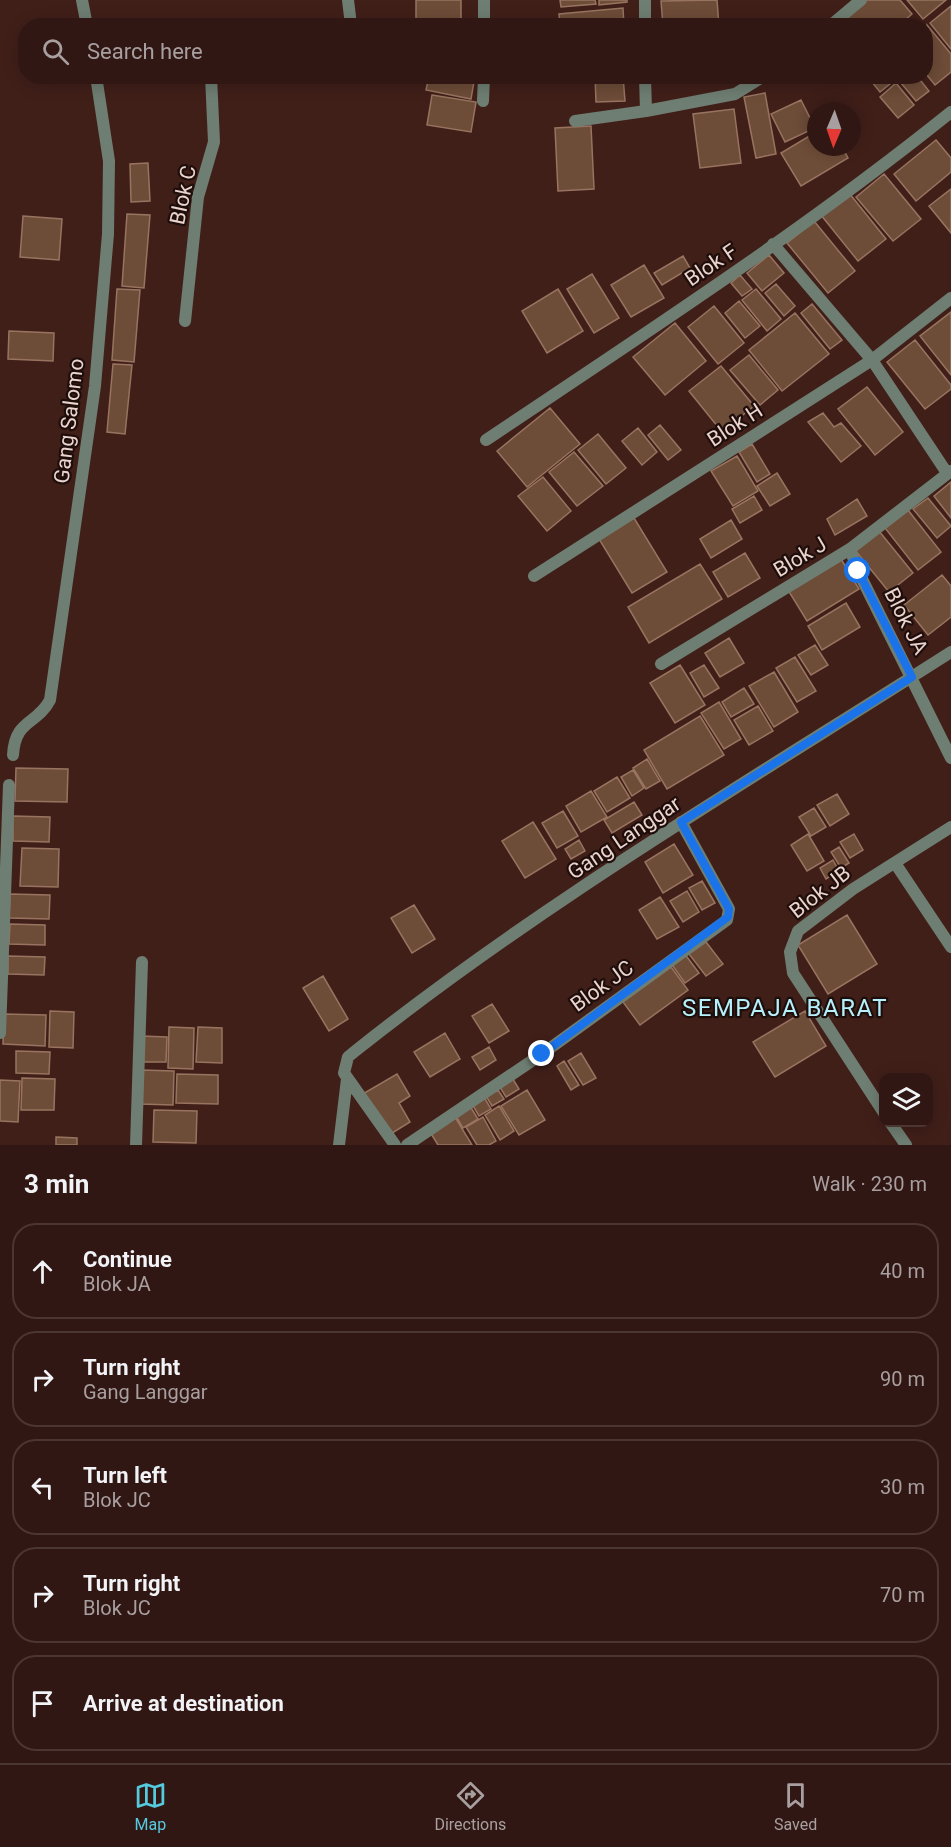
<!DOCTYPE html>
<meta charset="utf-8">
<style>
:root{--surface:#311713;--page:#3d2421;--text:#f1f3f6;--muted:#a89fa0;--line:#4c3633;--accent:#55cadf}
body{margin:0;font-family:Roboto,sans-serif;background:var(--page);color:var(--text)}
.controls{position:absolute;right:18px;bottom:18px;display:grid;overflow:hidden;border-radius:12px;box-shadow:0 3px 15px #0003}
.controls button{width:54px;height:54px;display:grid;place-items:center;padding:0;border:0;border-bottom:2px solid var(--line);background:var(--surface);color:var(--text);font:30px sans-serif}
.compass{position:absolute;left:807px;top:102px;width:54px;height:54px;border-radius:50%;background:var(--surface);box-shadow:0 3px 15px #0003;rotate:182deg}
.stop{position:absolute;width:18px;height:18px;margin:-14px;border:4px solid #1a73e8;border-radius:50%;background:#fff}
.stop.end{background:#1a73e8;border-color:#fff;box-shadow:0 2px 6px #0008}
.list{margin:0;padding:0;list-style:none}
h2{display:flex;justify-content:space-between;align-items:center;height:78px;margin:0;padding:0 24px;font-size:26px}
h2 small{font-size:20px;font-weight:400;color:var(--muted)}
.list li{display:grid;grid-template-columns:39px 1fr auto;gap:18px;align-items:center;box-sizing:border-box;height:96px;margin:0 12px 12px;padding:0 12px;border:2px solid var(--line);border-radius:24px}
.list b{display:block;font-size:22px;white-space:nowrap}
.list p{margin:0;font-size:20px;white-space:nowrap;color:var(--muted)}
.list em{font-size:20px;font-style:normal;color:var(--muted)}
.icon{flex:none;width:33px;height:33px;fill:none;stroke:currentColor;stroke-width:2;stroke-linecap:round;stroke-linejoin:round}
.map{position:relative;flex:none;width:951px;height:1145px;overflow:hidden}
.search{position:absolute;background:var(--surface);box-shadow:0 3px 15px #0003;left:18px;right:18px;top:18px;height:66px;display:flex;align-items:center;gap:15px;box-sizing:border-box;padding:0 21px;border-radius:24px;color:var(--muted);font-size:22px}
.sheet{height:618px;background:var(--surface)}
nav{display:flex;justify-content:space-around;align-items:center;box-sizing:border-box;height:84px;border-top:2px solid var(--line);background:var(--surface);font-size:16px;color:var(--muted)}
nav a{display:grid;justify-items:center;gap:3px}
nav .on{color:var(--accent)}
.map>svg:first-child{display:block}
.building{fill:#6d4c38;stroke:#987460;stroke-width:1.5}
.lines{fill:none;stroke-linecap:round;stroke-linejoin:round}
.street{stroke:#6f7e72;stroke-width:12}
.route{stroke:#1a73e8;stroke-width:8}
.labels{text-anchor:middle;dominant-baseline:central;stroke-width:4.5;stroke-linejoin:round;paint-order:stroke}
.street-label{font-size:21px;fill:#ebd3ce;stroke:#1e0e0b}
.quarter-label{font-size:24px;letter-spacing:1.5px;fill:#b6f0fb;stroke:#1e0e0b}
</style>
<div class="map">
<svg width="951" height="1145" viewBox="0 0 951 1145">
<rect width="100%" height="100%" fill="#411f19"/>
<path class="building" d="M416,0H461V26H416Z
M560,0H595L596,4L561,7Z
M599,0H627V2L599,5Z
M717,0L719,26H663L661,1Z
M864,0H900L912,14L898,26H832Z
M907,0H946L923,19Z
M951,6V49L930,23Z
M623,8L624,26H560L559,14Z
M927,25L951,54V72L935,85L926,74Z
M429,76H475L471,99L426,90Z
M595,76H623L625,101L596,102Z
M867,76H900L880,92Z
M908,76H917L929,91L916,101L901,83Z
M896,83L914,105L898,118L880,97Z
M765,93L776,154L756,158L744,97Z
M432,95L476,102L471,132L427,125Z
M801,100L815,128L785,142L771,114Z
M734,109L741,163L700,168L693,114Z
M591,126L594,189L558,191L555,128Z
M816,132V147H842L848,158L801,186L781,153Z
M936,140L951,158V172L916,201L894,174Z
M148,163L150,201L131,202L130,164Z
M884,174L921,219L893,241L856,197Z
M951,189V233L929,206Z
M849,193L886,239L858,261L821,215Z
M127,214L150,215L144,288L122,286Z
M23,216L62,219L59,260L20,257Z
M814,221L855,271L828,293L787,243Z
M769,255L784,273L762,291L747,273Z
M683,256L690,268L662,285L654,273Z
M644,265L664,298L631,317L611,285Z
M592,274L619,318L594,333L567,289Z
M740,275L752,289L742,296L731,283Z
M776,284L795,306L784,316L765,293Z
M117,289L140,290L134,362L112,360Z
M558,289L583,331L547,353L522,311Z
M756,289L781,319L767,331L742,300Z
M739,301L760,326L745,338L725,313Z
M812,304L842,340L830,349L801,313Z
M714,306L744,343L718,364L688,327Z
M951,312V375L920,336Z
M795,313L829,354L782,391L749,350Z
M675,323L706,361L665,395L633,357Z
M9,331L54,333L53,361L8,359Z
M915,340L951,385V389L925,409L887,362Z
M749,355L778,390L760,405L730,370Z
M113,364L132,365L125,434L107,432Z
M721,366L754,406L722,432L689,391Z
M867,387L903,432L875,455L838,409Z
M550,408L580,444L527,487L497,451Z
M823,413L834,427L841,423L861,446L841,462L808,422Z
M660,425L681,450L668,460L648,435Z
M638,428L657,452L642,465L622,441Z
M598,434L626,468L606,484L578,450Z
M752,444L770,474L757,482L739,452Z
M574,452L603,486L577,506L549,472Z
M737,456L758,491L733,506L711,471Z
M777,473L790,494L770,506L757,486Z
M543,477L571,511L547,531L518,496Z
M951,482V518L934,496Z
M754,496L762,510L740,523L732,509Z
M928,498L951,526L937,538L913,509Z
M857,499L867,516L835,535L827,519Z
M908,510L941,552L918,570L885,528Z
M634,518L667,572L632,593L599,539Z
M731,520L742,539L711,558L700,539Z
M879,531L913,573L889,592L855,550Z
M745,553L760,578L728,597L713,572Z
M841,559L859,589L807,621L788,590Z
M700,564L722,599L649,643L628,607Z
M942,575L951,586V617L928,635L904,605Z
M846,603L860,627L822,650L808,626Z
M729,638L744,663L720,677L705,653Z
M815,645L828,665L811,675L798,655Z
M795,657L816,691L797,702L776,668Z
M680,665L705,705L675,723L650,683Z
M704,665L719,688L704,697L690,673Z
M774,672L798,712L774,727L749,686Z
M744,688L754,704L731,717L722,702Z
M719,702L741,739L724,749L701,713Z
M758,706L773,731L749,745L734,720Z
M700,716L724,755L667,789L644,750Z
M647,759L660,781L646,789L633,768Z
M16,768L68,769L67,802L15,801Z
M633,770L644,788L632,796L621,777Z
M617,777L630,798L607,812L594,791Z
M591,791L607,817L581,832L566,806Z
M837,794L849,814L830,826L817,805Z
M634,802L642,815L612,833L604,820Z
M814,808L826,827L811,836L799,817Z
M563,811L578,836L557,848L542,823Z
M13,816L50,817L49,842L13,841Z
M533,822L556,859L525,878L502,841Z
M808,834L824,861L807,871L791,845Z
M854,834L863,850L850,858L840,842Z
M579,840L585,851L571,859L565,849Z
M674,844L693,875L663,893L645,862Z
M839,847L849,863L841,868L831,852Z
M22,848L59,849L58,887L20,886Z
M833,860L839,871L826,879L820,868Z
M702,881L715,903L702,910L689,888Z
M687,891L699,912L683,922L670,901Z
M10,894L50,895L49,919L9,918Z
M660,897L679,927L657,939L639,910Z
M414,905L435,939L412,953L391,918Z
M847,915L877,964L828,994L798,945Z
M10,924L45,925V945L9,944Z
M706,942L723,964L706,976L689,954Z
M684,953L699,973L685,983L670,962Z
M8,956L45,957L44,975L8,974Z
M671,967L688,990L640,1025L623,1002Z
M323,976L348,1019L329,1031L303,988Z
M492,1004L509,1031L489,1043L472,1016Z
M50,1011L74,1012L73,1048L49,1047Z
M805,1011L826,1046L775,1077L753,1042Z
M4,1014L46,1015L45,1046L3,1044Z
M169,1027L194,1028L193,1069L168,1068Z
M198,1027L222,1028V1063L196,1062Z
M445,1033L460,1059L430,1077L414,1052Z
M141,1036L167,1037L166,1062H140Z
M489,1047L496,1060L480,1070L472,1057Z
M16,1051L50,1052L49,1074L16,1073Z
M581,1053L596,1078L583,1085L568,1061Z
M564,1061L579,1085L571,1090L557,1066Z
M141,1070L174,1071L173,1105L140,1104Z
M177,1074L218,1075V1104L176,1103Z
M397,1074L410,1096L399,1103L410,1122L389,1135L361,1095Z
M511,1076L519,1089L506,1097L498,1084Z
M22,1078L55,1079L54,1110H21Z
M0,1080L20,1081L18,1122L0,1121Z
M498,1090L504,1099L492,1106L486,1096Z
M527,1090L545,1120L519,1135L501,1106Z
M484,1097L491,1109L479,1116L472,1104Z
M470,1106L478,1119L463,1128L455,1114Z
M499,1106L514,1131L500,1140L485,1115Z
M154,1110L197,1111L196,1143L153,1142Z
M455,1117L472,1145H438L430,1132Z
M483,1117L496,1141L489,1145H477L466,1127Z
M56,1137L77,1138V1145H56Z"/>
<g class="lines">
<path class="street" d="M82,0L87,26
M348,0L351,25
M645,0V26
M484,26V0
M830,26L861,0
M645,76L646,111
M483,101L484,76
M575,121L646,111L735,94L764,76
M773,244L872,360L947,473
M185,321L198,197L214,142L211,76
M486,440C644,334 803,231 951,112
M850,549L858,571L951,758
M534,576L872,360L951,298
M661,664L850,549L951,471
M13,755C15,719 37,725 50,700L95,386L108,234L109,161L96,76
M895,863L951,947
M0,1033L9,785
M884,1113L793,973L790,952L798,931L853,889L951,827
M890,1122L906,1145
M136,1145L142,962
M339,1145L347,1079
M395,1145L344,1073L348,1057L354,1052C541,903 749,781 951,652
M407,1145L542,1054L727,920L729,909L681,822"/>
</g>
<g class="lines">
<path class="route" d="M542,1054L728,917L729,909L681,822L912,677L858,571"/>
</g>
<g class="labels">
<g class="street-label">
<text transform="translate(183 195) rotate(-78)">Blok C</text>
<text transform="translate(711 265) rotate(-34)">Blok F</text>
<text transform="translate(69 421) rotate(-83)">Gang Salomo</text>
<text transform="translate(735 425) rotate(-33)">Blok H</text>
<text transform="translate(800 557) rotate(-31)">Blok J</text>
<text transform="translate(906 621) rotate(63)">Blok JA</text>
<text transform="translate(624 838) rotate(-34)">Gang Langgar</text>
<text transform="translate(820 892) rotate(-38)">Blok JB</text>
<text transform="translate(602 986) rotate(-36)">Blok JC</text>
</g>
<g class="quarter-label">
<text x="785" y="1008">SEMPAJA BARAT</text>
</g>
</g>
</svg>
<div class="controls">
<button><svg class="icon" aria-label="layers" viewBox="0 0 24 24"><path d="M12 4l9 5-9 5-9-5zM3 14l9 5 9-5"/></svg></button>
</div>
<svg class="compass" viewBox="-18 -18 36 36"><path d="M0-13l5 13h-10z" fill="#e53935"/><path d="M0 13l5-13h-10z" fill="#a89fa0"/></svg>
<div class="stop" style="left:858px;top:571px"></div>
<div class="stop end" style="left:542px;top:1054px"></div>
<div class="search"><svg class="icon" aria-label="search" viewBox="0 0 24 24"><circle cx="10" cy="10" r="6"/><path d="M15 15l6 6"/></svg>Search here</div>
</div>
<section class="sheet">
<h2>3 min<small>Walk · 230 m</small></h2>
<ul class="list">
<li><svg class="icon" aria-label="ahead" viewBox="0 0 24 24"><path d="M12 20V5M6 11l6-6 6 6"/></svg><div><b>Continue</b><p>Blok JA</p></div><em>40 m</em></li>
<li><svg class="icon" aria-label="right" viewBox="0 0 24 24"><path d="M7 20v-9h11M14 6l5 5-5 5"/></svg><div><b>Turn right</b><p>Gang Langgar</p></div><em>90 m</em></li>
<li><svg class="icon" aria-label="left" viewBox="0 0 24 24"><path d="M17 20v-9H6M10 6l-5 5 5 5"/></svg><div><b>Turn left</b><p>Blok JC</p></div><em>30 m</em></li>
<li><svg class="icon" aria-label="right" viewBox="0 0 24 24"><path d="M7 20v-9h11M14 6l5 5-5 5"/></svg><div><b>Turn right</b><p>Blok JC</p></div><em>70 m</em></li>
<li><svg class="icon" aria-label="arrive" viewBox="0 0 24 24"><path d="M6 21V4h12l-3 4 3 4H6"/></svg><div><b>Arrive at destination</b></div></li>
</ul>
</section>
<nav>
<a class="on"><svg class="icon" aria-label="map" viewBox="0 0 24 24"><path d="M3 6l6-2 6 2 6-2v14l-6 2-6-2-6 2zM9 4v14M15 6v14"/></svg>Map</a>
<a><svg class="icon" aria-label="directions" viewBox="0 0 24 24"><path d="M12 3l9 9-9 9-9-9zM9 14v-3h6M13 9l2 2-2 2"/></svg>Directions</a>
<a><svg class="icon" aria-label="saved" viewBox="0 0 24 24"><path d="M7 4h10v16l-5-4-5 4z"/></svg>Saved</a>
</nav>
